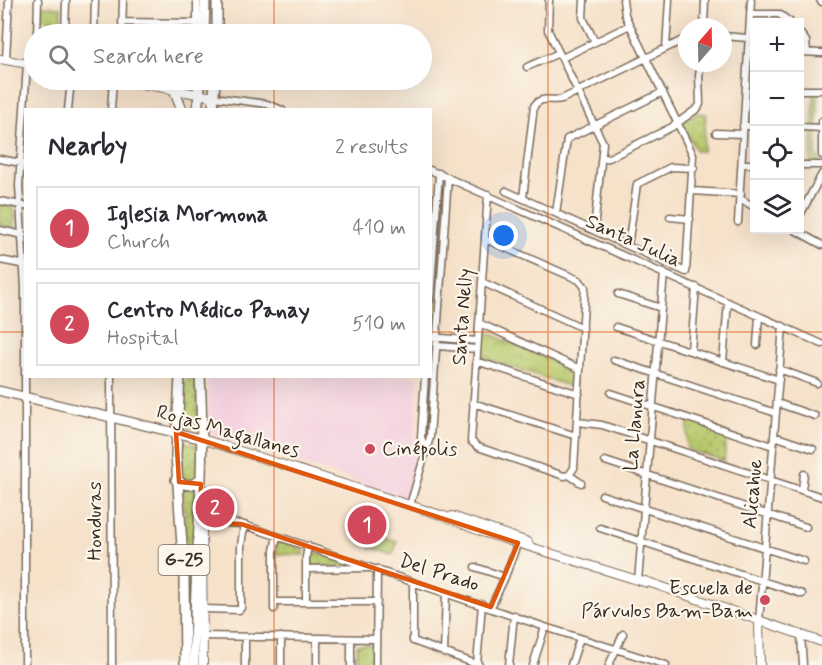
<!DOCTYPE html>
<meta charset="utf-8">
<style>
:root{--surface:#fff;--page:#f7f7f7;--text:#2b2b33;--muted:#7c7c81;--line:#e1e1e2;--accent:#d1495b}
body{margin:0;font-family:Mynerve,sans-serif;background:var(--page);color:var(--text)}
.controls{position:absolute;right:18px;top:18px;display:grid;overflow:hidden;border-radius:0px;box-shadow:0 6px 24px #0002}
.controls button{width:54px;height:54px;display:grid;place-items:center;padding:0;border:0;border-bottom:2px solid var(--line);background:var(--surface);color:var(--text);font:30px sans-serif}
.compass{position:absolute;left:678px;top:18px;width:54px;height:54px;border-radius:50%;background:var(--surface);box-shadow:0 6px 24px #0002;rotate:20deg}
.you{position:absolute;left:504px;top:236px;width:21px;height:21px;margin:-15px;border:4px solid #fff;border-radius:50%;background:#1a73e8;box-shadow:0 0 0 9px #1a73e833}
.badge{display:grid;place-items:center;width:39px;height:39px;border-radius:50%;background:var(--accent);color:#fff;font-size:20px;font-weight:700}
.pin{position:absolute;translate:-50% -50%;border:3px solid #fff;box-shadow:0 2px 6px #0006}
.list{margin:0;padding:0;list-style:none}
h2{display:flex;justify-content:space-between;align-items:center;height:78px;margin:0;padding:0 24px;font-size:26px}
h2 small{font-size:20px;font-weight:400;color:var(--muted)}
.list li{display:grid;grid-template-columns:39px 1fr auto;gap:18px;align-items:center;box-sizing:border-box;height:84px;margin:0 12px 12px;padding:0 12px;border:2px solid var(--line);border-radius:0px}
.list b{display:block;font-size:22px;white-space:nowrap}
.list p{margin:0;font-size:20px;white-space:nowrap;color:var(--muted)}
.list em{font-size:20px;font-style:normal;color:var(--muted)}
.icon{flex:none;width:33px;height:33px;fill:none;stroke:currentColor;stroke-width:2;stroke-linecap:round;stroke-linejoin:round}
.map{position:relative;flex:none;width:822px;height:665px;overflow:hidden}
.search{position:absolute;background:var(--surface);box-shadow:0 6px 24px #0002;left:24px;top:24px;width:408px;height:66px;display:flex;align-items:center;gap:15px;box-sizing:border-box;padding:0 21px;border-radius:33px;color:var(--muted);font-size:22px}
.panel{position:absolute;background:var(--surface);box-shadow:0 6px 24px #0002;left:24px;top:108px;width:408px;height:270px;border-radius:0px}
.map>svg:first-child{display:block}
.built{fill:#f4cfde}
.grass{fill:url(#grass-dots);stroke:#797a45;stroke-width:1.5}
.park{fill:url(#park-crowns);stroke:#797a45;stroke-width:1.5}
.pitch{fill:#b7c96c;stroke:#797a45;stroke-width:1.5}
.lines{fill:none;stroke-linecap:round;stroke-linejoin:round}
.minor-casing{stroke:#7c6a5a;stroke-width:9}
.tertiary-casing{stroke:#7c6a5a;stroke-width:10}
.secondary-casing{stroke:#7c6a5a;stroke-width:11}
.primary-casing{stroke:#7c6a5a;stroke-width:12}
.minor{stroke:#fff;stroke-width:6}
.tertiary{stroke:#fff;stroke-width:8}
.secondary{stroke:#fff;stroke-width:8}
.primary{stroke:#fff;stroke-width:9}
.marked{fill:none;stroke:#df570d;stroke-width:4.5;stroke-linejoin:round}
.grid{fill:none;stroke:#df570d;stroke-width:1.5;stroke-opacity:0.55}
.poi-dot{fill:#d1495b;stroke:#fbf7ec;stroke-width:2}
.labels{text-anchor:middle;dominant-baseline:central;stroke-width:4.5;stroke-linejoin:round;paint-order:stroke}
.shield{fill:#fbf7ec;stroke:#75685c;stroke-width:1.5}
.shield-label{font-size:18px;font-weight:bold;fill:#3b2a1e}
.street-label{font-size:20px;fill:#3b2a1e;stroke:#fbf7ec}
.poi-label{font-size:20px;fill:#3b2a1e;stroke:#fbf7ec;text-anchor:start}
</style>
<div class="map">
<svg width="822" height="665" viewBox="0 0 822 665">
<defs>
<pattern id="grass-dots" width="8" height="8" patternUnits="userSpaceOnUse" patternTransform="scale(1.5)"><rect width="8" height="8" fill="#b7c96c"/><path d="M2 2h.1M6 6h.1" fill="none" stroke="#96a358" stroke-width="1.8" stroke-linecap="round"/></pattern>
<pattern id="park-crowns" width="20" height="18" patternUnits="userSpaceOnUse" patternTransform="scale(1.5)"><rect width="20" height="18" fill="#b7c96c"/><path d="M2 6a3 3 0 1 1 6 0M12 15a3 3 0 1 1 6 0" fill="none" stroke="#96a358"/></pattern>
</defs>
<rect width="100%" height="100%" fill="#fbf7ec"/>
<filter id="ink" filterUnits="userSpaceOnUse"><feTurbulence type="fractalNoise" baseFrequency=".0167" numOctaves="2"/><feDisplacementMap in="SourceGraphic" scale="12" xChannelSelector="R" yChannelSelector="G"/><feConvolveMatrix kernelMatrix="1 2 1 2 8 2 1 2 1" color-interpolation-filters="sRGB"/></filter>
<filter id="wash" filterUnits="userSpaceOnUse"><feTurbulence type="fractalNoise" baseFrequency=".008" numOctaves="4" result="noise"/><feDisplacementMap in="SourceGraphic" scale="24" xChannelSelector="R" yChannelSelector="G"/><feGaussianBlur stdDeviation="1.35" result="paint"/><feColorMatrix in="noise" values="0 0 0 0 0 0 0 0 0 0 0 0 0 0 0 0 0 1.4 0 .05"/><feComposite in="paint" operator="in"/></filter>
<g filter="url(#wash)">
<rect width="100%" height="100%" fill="#f6e1c9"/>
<path class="built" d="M207,376L418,377L414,470L405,497L210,434Z"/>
<path class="grass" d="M814,93H818L816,153L821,164L811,163Z
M696,113L706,114L703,151H696L682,123Z
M442,182L446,184L435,335L431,334V331Z
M433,340L427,437L425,442L423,436L428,377L430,376L431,342Z
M186,379H192L197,383L198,430L180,425L183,383Z
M688,420L727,433L724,461L687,449Z
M182,441L199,446V479L187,482L183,479Z
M183,488L195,490L199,488L190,615V665H186L188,559Z
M277,541L304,549V555L277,554Z
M310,551L361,567L309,566Z
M372,644L371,665H356L357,645Z"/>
<path class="park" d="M42,6L61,7V22L41,19Z
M0,203L14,206L16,229L0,225Z
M484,331L573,370L574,386L572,387L481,357Z"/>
<path class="pitch" d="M374,535L397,542L393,555L370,547Z"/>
</g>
<g filter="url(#ink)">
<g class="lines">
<defs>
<path id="minor" d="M549,0L548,30L603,143L594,230
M584,0L583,18L595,42
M820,0L822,2
M750,14H779L790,22
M122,22L197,23
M704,27L705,0
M800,33L806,41L807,52
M37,34L38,0
M65,34L66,0
M94,34L95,0
M122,34L123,0
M197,34V0
M723,36L748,38
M666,48L669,0
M800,52L822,53
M562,58L630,25
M6,60L9,0
M527,67L559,53
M195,80L198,93
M800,90H822
M214,97L267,104L282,110
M68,110L71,80
M111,110L113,80
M822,121V155
M743,126H754
M800,127L822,128
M716,133L743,134
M0,159L26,164
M602,159L609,158L672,127L698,108L700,104L699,75L701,63
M742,164H754
M800,165H822
M430,170L822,344
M506,191L686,272L693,155L625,15L623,0
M692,191L741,194
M488,194L471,441L478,447L564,476L569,475L581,483
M523,198L534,106C541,95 552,102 562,99L687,38
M741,199L754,207
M0,201L26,206
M556,213L567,139L663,92
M800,215L822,174
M670,217L690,219
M738,222L751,0
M0,230L23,235
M795,230L822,245
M485,239L579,280L585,287L574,468L569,475
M628,246L637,184L671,167L694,168
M0,260L26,265
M482,282L583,328
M618,294L661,308
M430,300L439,173
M479,323L580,369
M616,327L779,380
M430,337L478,341
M757,345L759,316
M437,346L477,349
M691,351L696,287
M614,360L776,413
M476,361L579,394
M723,362L728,302
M779,369L817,383
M111,376L112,665
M611,393L773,446
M473,403L576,436
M777,403L815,416
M578,422L602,425L822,497
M774,436L813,449
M425,450L421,437L425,376
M605,461L806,527
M802,490L804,474
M602,495L804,561
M410,505L430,437L448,177
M200,522L241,524L545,627L666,665
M600,528L802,594
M475,567L505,577
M306,569L368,568
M638,581L664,273
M413,582V641L479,665
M274,602H377
M306,602V557L308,546
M491,607L505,577L518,542
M203,609L239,610L241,608V546L244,525
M274,609V551L277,536
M759,621L783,326
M801,635L803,665
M203,636L376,639
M245,637V665
M317,638V665
M351,639V665
M444,653L446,593
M477,664L482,604
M25,665V288L19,185L27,64
M281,665V637
M376,665L377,569
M509,665L514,615
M533,665L545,627
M571,665L580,638
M609,665L623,634"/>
<path id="tertiary" d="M0,59L34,65
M120,80L214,97
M202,439L444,516L485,533L647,583
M452,516L528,542
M202,529L203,665
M645,581L822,642
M759,621L760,665"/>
<path id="secondary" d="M0,391L202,439"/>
<path id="primary" d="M204,34L205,0
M217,34V0
M174,89L182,110
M197,110L201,80
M213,110L215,80
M180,376L176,455L184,576L185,665
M176,480C185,487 194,486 201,479
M194,665C194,569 206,473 200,376"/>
</defs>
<use href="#minor" class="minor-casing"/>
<use href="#tertiary" class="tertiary-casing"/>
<use href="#secondary" class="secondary-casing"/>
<use href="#primary" class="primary-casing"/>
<use href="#minor" class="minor"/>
<use href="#tertiary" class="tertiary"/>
<use href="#secondary" class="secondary"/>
<use href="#primary" class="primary"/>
</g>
</g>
<path class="marked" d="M176,432L518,543L491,607L241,524L200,522L201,484L179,482Z"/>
<path class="grid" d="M274,0V34M548,0V665M274,80V110M0,332H26M430,332H822M274,376V665"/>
<g class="poi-dot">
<circle cx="370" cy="449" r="6"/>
<circle cx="765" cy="600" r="6"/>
</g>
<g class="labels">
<rect class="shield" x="158.5" y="545" width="51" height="30" rx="4.5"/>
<g class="shield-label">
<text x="184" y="560">G-25</text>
</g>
<g class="street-label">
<text transform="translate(633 241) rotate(24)">Santa Julia</text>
<text transform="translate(463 317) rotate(-86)">Santa Nelly</text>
<text transform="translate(635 425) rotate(-85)">La Llanura</text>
<text transform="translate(228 432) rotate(16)">Rojas Magallanes</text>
<text transform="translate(753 494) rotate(-85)">Alicahue</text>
<text transform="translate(95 521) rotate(-90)">Honduras</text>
<text transform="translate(439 573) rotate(18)">Del Prado</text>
</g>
<g class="poi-label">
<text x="382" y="449">Cinépolis</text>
<text x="753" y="588" text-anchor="end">Escuela de<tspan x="753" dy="23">Párvulos Bam-Bam</tspan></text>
</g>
</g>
</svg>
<div class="controls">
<button>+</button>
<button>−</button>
<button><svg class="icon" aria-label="locate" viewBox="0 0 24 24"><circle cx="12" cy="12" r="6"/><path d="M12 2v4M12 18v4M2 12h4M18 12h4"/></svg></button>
<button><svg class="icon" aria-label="layers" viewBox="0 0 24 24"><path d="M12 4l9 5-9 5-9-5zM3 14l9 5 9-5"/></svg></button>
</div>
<svg class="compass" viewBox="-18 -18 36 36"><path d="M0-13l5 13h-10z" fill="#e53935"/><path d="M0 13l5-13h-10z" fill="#7c7c81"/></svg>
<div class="you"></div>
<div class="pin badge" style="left:367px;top:525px">1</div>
<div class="pin badge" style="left:215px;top:508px">2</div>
<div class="search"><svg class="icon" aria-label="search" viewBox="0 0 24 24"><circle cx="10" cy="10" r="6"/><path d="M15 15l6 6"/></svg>Search here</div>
<section class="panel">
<h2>Nearby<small>2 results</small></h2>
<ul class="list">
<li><span class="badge">1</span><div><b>Iglesia Mormona</b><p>Church</p></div><em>410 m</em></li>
<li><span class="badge">2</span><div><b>Centro Médico Panay</b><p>Hospital</p></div><em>510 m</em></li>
</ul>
</section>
</div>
